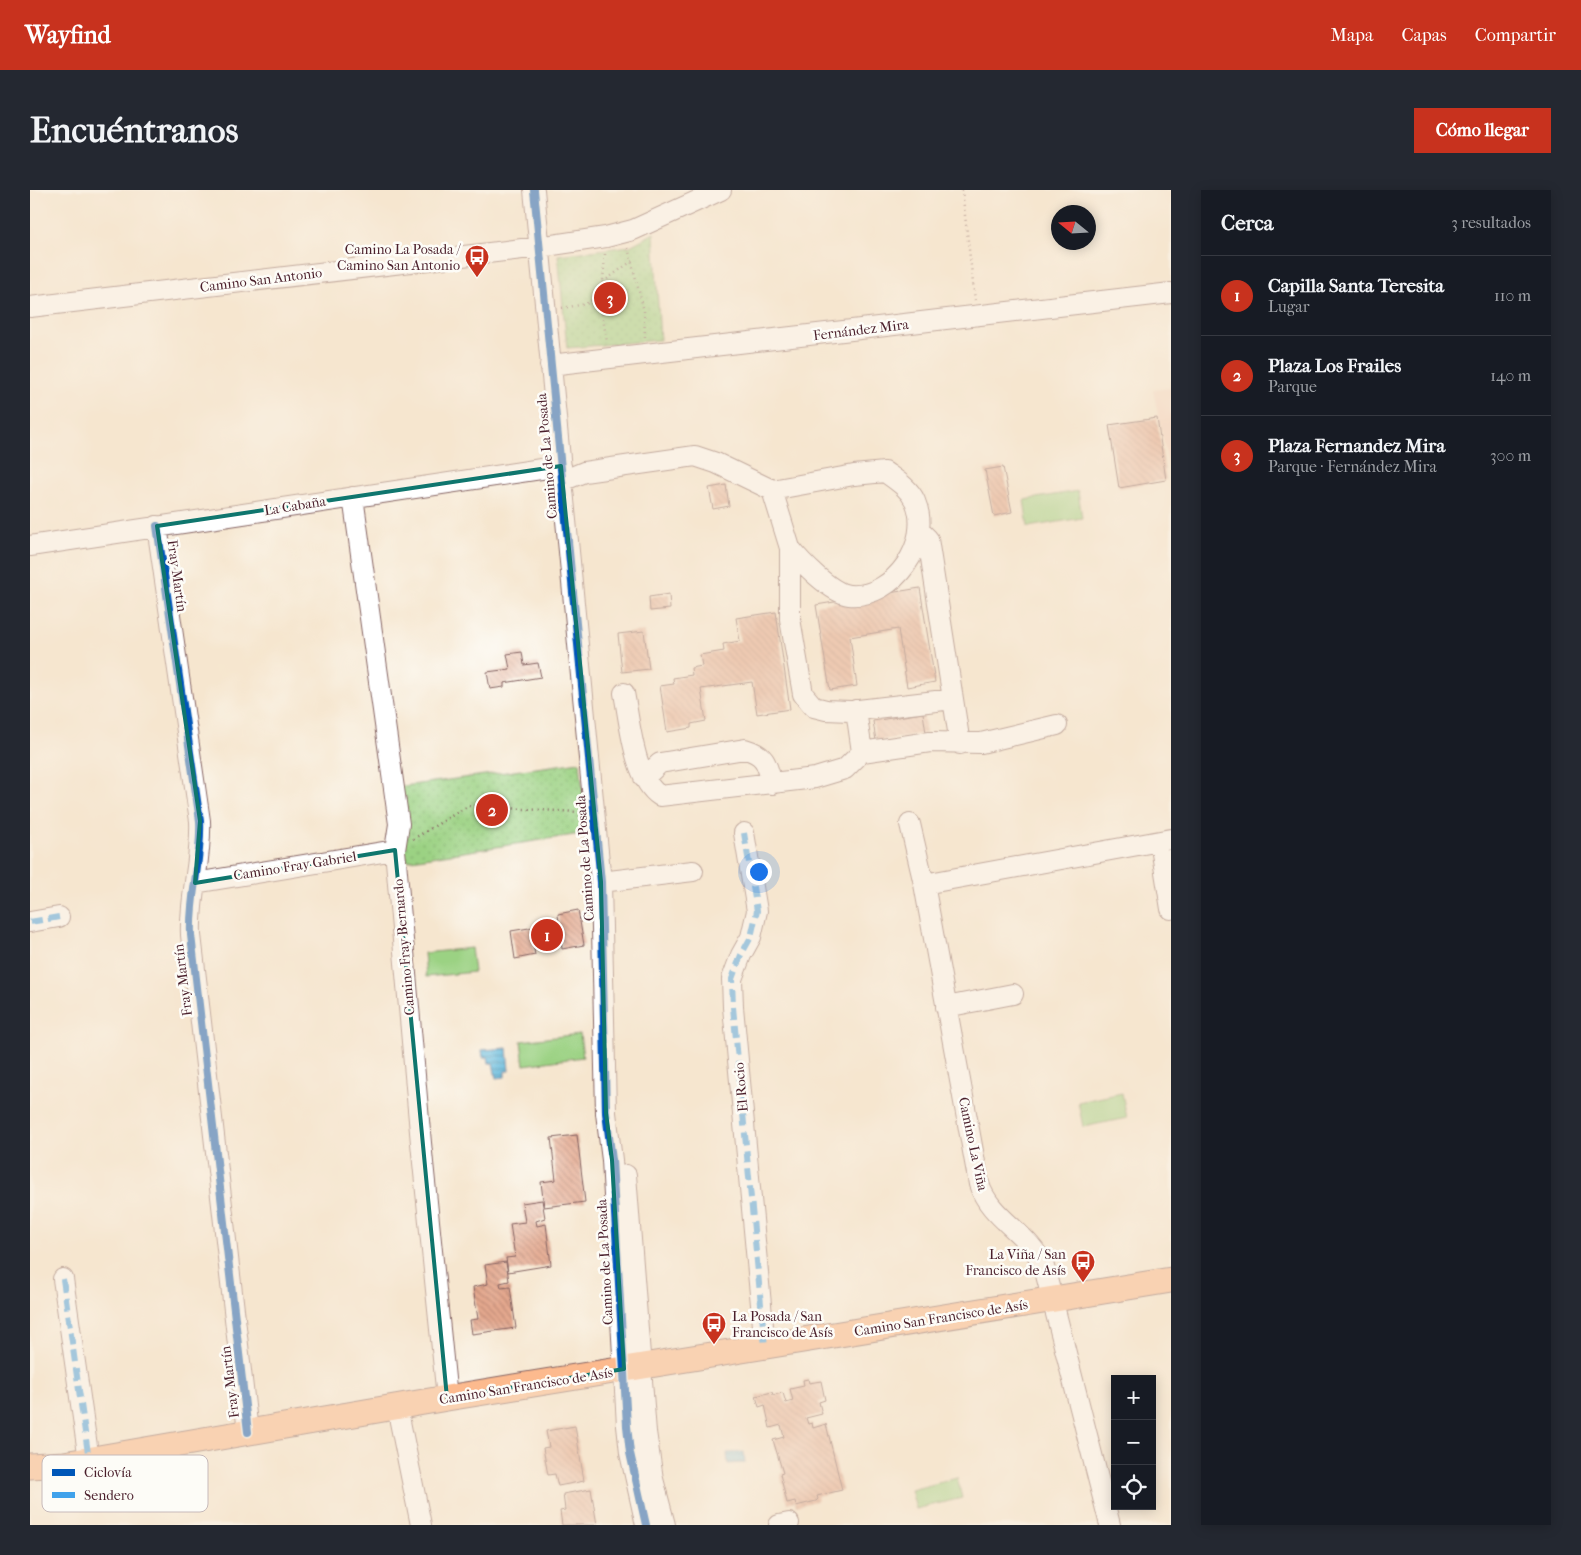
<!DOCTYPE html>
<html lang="es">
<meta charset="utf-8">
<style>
:root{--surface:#171b24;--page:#242831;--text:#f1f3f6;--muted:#9ea1a6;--line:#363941;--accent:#c8321e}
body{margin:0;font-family:"IM FELL French Canon",serif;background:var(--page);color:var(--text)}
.controls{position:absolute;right:15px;bottom:15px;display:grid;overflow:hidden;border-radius:0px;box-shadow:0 2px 12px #0003}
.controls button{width:45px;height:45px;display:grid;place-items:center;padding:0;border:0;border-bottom:1px solid var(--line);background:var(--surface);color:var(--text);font:25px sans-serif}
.compass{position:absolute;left:1021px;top:15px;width:45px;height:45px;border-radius:50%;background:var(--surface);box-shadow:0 2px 12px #0003;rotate:288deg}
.you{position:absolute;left:728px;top:681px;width:18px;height:18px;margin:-12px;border:4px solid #fff;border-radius:50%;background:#1a73e8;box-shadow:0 0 0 8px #1a73e833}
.badge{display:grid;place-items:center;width:32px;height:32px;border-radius:50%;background:var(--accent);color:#fff;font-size:16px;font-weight:700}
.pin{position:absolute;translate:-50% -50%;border:2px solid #fff;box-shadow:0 1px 5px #0006}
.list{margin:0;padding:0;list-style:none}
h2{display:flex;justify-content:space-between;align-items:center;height:65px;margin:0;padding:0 20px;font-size:21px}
h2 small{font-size:16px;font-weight:400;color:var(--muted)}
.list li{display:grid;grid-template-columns:32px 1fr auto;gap:15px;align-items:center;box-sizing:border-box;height:80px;padding:0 20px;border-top:1px solid var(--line)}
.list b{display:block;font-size:19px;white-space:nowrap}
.list p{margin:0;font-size:16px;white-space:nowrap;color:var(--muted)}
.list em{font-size:16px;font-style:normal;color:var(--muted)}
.icon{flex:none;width:28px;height:28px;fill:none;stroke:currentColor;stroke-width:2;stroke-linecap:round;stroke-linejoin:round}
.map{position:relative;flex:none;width:1141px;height:1335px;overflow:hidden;border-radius:0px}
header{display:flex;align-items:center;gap:30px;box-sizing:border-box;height:70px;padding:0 25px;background:var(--accent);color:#fff}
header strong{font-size:24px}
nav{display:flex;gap:28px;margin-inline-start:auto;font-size:18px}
.intro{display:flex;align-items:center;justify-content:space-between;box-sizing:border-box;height:120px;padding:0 30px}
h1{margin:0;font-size:35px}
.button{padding:12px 22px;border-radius:0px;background:var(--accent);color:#fff;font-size:18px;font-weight:700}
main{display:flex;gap:30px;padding:0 30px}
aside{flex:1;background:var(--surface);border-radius:0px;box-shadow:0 2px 12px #0003}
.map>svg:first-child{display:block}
.built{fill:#f4d3c0}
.park{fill:url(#park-dots);stroke:#727857}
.pitch{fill:#9bd283;stroke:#727857}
.water{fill:url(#water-rules);stroke:#546b83}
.building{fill:url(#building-back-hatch)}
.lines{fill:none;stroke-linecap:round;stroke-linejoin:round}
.minor-casing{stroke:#866564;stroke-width:22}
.major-casing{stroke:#866564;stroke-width:27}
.path{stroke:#866564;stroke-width:2.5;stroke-dasharray:1 4;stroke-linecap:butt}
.minor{stroke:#fff;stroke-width:20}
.major{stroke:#fcba8e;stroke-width:25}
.quiet{stroke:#40a2eb;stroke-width:6;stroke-dasharray:12 6;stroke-linecap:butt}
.cycleway-casing{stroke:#fdfcf7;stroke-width:11}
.cycleway{stroke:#0057b8;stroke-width:8}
.marked{fill:none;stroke:#0f766e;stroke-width:4;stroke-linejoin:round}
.labels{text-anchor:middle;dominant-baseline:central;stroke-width:5;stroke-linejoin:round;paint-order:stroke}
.poi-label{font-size:14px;fill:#4a1f2b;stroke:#fdfcf7;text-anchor:end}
.street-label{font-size:14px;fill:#4a1f2b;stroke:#fdfcf7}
.key{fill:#fdfcf7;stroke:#c7baba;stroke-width:1}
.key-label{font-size:14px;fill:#4a1f2b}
</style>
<header>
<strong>Wayfind</strong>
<nav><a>Mapa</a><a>Capas</a><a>Compartir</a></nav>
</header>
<div class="intro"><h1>Encuéntranos</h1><a class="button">Cómo llegar</a></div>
<main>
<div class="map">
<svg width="1141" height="1335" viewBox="0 0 1141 1335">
<defs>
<pattern id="park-dots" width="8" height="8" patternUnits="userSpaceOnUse" patternTransform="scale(1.25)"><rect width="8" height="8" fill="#9bd283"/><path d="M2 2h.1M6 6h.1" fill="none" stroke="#87b471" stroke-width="1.8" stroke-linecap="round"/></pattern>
<pattern id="water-rules" width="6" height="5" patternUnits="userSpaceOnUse" patternTransform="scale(1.25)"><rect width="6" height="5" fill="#5eb7db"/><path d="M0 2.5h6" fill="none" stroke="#5094b2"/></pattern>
<pattern id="building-back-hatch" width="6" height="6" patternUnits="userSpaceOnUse" patternTransform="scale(1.25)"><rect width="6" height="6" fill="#e4a88e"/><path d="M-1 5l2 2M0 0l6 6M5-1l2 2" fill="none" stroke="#bb8874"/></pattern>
</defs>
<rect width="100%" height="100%" fill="#fdfcf7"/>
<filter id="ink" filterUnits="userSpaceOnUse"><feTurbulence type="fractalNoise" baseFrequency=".02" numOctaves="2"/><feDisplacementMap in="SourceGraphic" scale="10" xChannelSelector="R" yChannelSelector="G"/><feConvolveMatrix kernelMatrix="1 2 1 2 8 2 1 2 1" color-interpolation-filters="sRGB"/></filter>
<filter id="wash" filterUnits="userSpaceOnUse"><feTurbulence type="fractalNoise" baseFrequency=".0096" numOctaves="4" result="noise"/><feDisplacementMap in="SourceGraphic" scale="20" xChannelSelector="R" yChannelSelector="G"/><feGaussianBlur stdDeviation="1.12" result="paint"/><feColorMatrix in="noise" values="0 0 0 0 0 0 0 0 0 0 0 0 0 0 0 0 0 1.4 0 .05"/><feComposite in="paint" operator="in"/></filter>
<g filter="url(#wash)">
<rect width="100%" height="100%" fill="#f6e6cf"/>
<path class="built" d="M1141,198V288L1123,200Z"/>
<path class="park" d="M624,43L630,150L537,158L528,65L600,56Z
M550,572L557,643L375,671L367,597Z"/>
<path class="pitch" d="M1048,301L1052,328L998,337L994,310Z
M441,758L444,782L396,787L394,763Z
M550,844L553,867L494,875L491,851Z
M1092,903L1097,928L1053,937L1048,912Z
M927,1288L932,1308L886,1319L881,1300Z"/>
<path class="water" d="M477,858L479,881H475V887L466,888L463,873H459L458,867H453L452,860Z
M714,1262L715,1273L698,1274L697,1263Z"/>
<g id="blocks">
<path class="building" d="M1127,228L1136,290L1089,298L1079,235Z
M973,277L982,322L964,326L955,280Z
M696,295L699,316L683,319L679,298Z
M890,398L905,492L877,497L868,439L820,447L827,496L800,500L786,415Z
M639,404L640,419L620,421L619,407Z
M746,422L760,519L727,524L722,492L671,499L676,531L661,534V538L637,542L630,496L644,494L643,488L662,485L661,478L672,476L670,465L694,461L693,454L710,451L706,428Z
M614,441L619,479L592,482L588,444Z
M492,462L494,475L508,473L511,487L474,493V497L460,499L457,482L480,479L477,464Z
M893,523L896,543L846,551L843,531Z
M548,720L554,755L532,759L531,750L503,754L505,765L485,769L481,741L529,733L528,724Z
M547,945L555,1012L514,1017L511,992L526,990L521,948Z
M512,1010L515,1028L506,1031L507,1036L516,1034L521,1075L478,1082L476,1068L485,1067L480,1034L495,1032L492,1013Z
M476,1072L479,1091L470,1093L471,1098L480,1097L486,1138L442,1144L440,1130L448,1129L443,1097L458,1094L455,1075Z
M778,1189L779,1193L791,1191L795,1210L789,1212L792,1224L776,1228L778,1234L782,1233L783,1238L796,1234L812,1300L787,1306L788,1309L786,1311L766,1316L765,1311L757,1313L750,1284L753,1283L743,1250L754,1247L751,1235L740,1238L735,1215L729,1217L726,1206L742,1202L743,1205L753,1203L756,1213L763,1211L760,1199L774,1196L773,1190Z
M545,1236L554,1291L528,1296L525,1284L518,1285L513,1258L519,1257L516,1241Z
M561,1299L567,1335H532L530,1321L535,1320L533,1304Z"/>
</g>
</g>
<g filter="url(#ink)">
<use href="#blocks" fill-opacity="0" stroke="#866564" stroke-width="1"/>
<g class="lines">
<defs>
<path id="minor" d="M504,0L571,692L576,923L582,970L597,1236L600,1263L616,1335
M0,117L509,57L576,47L603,40L691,0
M520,175L1141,103
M532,291L554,282L665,266L686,273L742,300L760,358V429L773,504L784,517L796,520L820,521L923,509
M742,300L824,285L855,282C866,290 879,298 885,311C903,352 864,409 819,405C801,403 771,372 760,358
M323,307L369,634L365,660L391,953L417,1208
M127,336L170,631C172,670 159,706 161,745L218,1242
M889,340L898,349L930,554
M0,356L531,276
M594,503C600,533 604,589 630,606L785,588L815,579L832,562
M826,520L832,562L900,552L951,553L1027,535
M614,588L630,573L715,559C736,565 737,574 742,594
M880,634L894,694L949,994C960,1029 1000,1043 1014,1077L1080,1335
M714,643L727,721L721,747L711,765L702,789L703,817L735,1157
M1130,651L1141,719
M571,692L663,681
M165,693L365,660
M894,694L1141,649
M0,732L29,727
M916,817L983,804
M596,985L616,1242L623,1289L635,1335
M33,1089L59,1270
M367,1217L391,1335
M749,1335L759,1333"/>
<path id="major" d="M0,1276L34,1274L417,1208L1141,1090"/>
</defs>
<use href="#minor" class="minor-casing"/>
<use href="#major" class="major-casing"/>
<path class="path" d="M932,0L945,110
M598,58L614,121L615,148
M575,64L571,117L577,152
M573,92L602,71
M532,118L556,114L571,105
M383,649L438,616L548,622"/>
<use href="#minor" class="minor"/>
<use href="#major" class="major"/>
<path class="quiet" d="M714,643L727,721L721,747L711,765L702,789L703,817L735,1157
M0,732L29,727
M33,1089L59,1270"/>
<defs>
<path id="cycleway" d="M504,0L571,692L576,923L582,970L597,1236L600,1263L616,1335
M127,336L170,631C172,670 159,706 161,745L218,1242"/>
</defs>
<use href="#cycleway" class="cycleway-casing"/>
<use href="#cycleway" class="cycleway"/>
</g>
</g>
<path d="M0 0H1141V1335H0ZM531,276L571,692L576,923L582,970L594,1179L417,1208L365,660L165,693L170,631L127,336Z" fill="#f6e6cf" fill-opacity=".55" fill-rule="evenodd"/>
<path class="marked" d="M531,276L571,692L576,923L582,970L594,1179L417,1208L365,660L165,693L170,631L127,336Z"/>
<defs>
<symbol id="bus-pin" viewBox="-11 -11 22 30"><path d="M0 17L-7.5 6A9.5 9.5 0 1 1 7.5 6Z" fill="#c8321e" stroke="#fdfcf7"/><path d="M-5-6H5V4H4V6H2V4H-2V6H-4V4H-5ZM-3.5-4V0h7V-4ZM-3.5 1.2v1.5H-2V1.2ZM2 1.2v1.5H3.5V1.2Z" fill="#fff"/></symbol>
</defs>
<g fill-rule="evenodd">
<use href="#bus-pin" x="433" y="53" width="28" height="38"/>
<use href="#bus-pin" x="1039" y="1058" width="28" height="38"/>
<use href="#bus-pin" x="670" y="1120" width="28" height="38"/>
</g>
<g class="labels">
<g class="poi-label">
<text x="430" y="59">Camino La Posada /<tspan x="430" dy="16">Camino San Antonio</tspan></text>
<text x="1036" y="1064">La Viña / San<tspan x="1036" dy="16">Francisco de Asís</tspan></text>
<text x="702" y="1126" text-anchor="start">La Posada / San<tspan x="702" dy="16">Francisco de Asís</tspan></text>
</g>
<g class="street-label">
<text transform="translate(231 90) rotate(-7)">Camino San Antonio</text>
<text transform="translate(831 140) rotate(-7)">Fernández Mira</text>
<text transform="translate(517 266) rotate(-95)">Camino de La Posada</text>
<text transform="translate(265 316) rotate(-9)">La Cabaña</text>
<text transform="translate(147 386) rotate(82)">Fray Martín</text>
<text transform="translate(555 668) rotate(-94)">Camino de La Posada</text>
<text transform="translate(265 676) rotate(-9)">Camino Fray Gabriel</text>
<text transform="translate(374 757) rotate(-95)">Camino Fray Bernardo</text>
<text transform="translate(153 790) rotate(-97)">Fray Martín</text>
<text transform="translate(711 897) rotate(-95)">El Rocio</text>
<text transform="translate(943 954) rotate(78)">Camino La Viña</text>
<text transform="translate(575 1072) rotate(-93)">Camino de La Posada</text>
<text transform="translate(911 1128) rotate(-9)">Camino San Francisco de Asís</text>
<text transform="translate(200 1192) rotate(-97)">Fray Martín</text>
<text transform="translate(496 1196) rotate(-9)">Camino San Francisco de Asís</text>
</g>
</g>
<rect x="12" y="1265" width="166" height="57" rx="8" class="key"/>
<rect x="22" y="1279" width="23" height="7" fill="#0057b8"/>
<rect x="22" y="1302" width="23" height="6" fill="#40a2eb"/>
<g class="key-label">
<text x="54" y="1287">Ciclovía</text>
<text x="54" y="1310">Sendero</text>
</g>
</svg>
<div class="controls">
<button>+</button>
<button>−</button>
<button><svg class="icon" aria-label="locate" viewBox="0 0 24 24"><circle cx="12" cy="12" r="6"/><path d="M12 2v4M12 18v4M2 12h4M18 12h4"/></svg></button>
</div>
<svg class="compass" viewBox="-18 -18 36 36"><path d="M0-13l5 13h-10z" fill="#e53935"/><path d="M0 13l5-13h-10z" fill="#9ea1a6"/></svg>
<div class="you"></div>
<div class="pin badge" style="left:517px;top:745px">1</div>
<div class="pin badge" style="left:462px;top:620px">2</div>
<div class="pin badge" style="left:580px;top:108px">3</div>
</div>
<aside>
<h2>Cerca<small>3 resultados</small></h2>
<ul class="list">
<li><span class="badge">1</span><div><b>Capilla Santa Teresita</b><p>Lugar</p></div><em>110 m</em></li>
<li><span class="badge">2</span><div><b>Plaza Los Frailes</b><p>Parque</p></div><em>140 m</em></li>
<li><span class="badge">3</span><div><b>Plaza Fernandez Mira</b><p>Parque · Fernández Mira</p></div><em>300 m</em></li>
</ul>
</aside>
</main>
